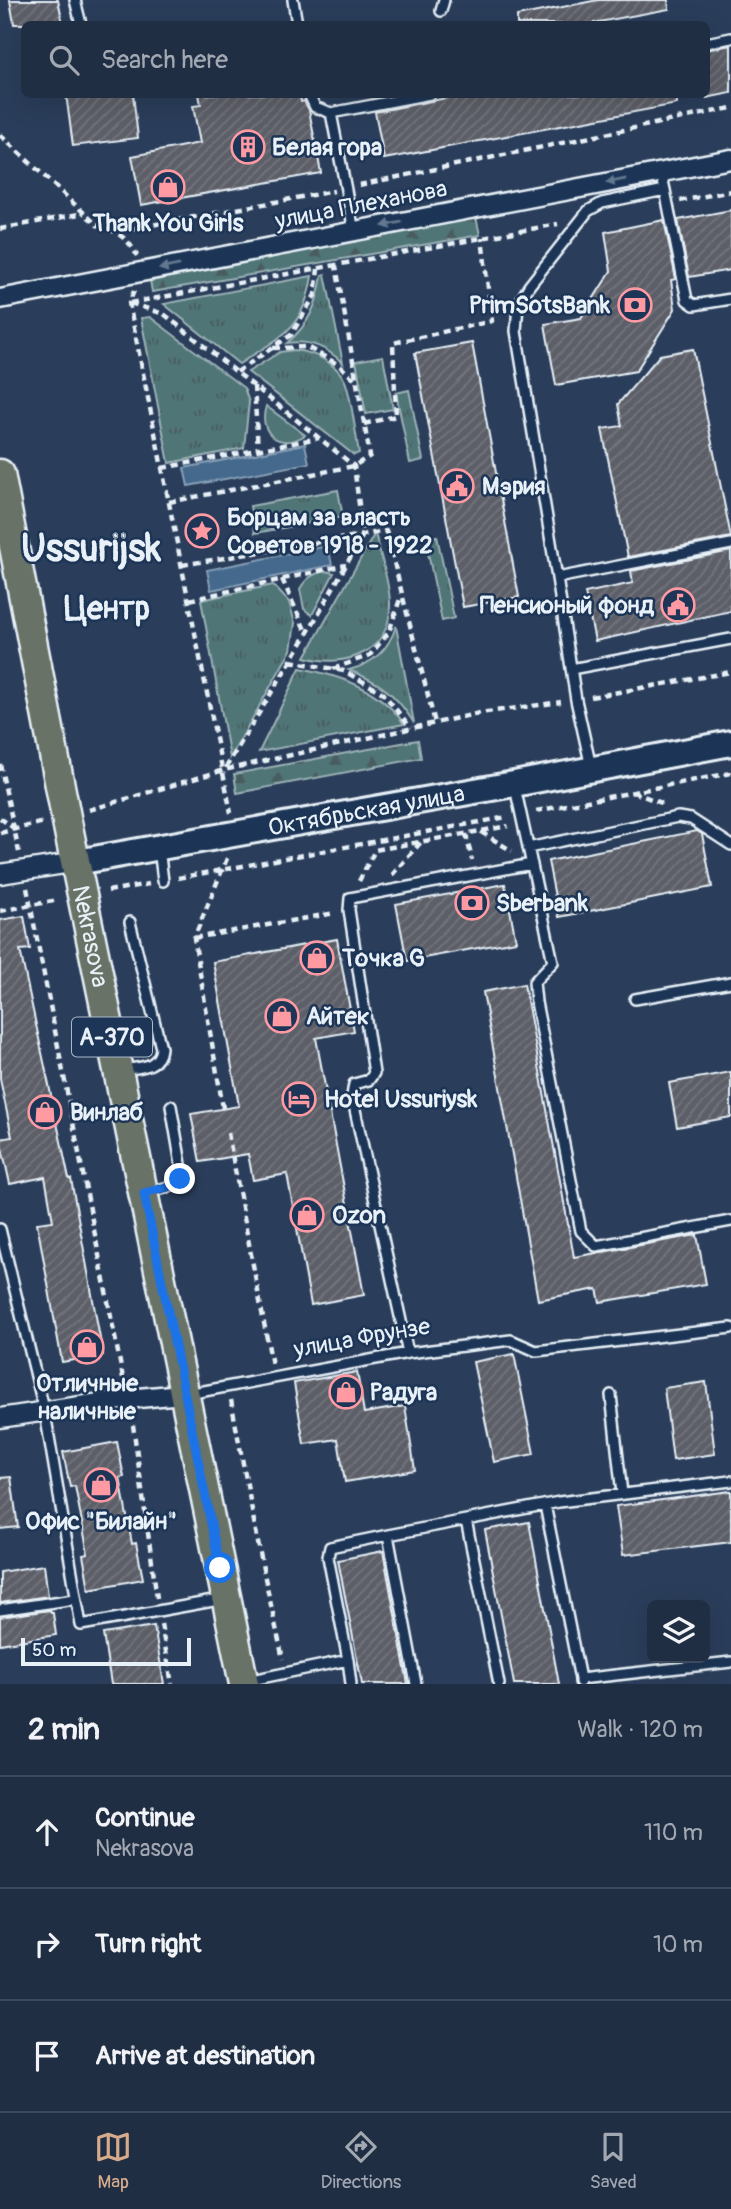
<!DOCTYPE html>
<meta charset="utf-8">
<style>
:root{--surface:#202e44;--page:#28364b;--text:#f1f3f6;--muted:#a2a8b2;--line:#3d4a5d;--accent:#d6ab8b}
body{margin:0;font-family:Pangolin,sans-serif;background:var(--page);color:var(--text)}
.controls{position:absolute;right:21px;bottom:21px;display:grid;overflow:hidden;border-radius:10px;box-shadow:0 7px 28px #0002}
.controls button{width:63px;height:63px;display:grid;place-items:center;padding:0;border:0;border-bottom:2px solid var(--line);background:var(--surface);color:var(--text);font:35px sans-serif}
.scale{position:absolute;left:21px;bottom:18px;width:170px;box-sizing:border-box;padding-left:7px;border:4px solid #e8f1f8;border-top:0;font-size:19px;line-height:24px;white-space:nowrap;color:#e8f1f8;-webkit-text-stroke:5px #1d3557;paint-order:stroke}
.stop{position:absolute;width:21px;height:21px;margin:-16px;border:5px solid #1a73e8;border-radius:50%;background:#fff}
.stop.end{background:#1a73e8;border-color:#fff;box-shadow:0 2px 7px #0008}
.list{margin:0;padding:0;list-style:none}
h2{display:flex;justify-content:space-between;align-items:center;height:91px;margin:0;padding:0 28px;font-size:30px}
h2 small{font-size:23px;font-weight:400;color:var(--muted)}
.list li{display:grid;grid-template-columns:46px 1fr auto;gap:21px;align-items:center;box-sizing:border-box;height:112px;padding:0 28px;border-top:2px solid var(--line)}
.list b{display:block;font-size:26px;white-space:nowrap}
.list p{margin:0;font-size:23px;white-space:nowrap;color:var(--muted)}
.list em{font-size:23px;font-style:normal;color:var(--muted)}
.icon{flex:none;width:38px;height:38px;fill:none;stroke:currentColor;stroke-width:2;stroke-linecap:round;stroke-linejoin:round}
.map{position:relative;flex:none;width:731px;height:1684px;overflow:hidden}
.search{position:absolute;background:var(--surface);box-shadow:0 7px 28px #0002;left:21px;right:21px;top:21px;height:77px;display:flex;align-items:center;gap:18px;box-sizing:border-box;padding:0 24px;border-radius:10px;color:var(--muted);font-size:26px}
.sheet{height:427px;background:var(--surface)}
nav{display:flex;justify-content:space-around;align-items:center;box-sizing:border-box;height:98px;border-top:2px solid var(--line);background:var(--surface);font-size:19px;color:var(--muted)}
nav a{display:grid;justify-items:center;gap:4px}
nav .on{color:var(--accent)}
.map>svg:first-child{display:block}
.grass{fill:url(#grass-tufts);stroke:#9cb2b7;stroke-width:2}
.forest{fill:url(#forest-firs);stroke:#9cb2b7;stroke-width:2}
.water{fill:#45698c;stroke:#869fb7;stroke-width:2}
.building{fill:url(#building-hatch);stroke:#e8f1f8;stroke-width:2}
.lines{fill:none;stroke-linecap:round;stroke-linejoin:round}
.lane-casing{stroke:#e8f1f8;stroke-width:14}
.street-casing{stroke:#e8f1f8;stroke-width:23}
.secondary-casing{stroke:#e8f1f8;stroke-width:30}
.primary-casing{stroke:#e8f1f8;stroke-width:33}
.path{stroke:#e8f1f8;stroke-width:4.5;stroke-dasharray:7 5;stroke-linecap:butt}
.lane{stroke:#1d3557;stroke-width:9}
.street{stroke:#1d3557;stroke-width:18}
.secondary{stroke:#1d3557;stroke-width:24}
.primary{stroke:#697266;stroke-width:28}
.oneway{fill:#64778f}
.route{stroke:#1a73e8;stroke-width:9}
.labels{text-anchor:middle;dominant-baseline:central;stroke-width:5;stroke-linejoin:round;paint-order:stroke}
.shield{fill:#1d3557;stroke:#abb9c8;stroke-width:2}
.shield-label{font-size:23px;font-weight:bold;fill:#e8f1f8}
.poi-label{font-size:24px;font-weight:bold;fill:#e8f1f8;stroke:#1d3557;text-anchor:start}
.street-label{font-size:24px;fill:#e8f1f8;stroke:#1d3557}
.district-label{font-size:32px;font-weight:bold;fill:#e8f1f8;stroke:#1d3557}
.town-label{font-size:38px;font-weight:bold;fill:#e8f1f8;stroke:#1d3557}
</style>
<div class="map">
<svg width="731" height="1684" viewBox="0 0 731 1684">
<defs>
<pattern id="grass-tufts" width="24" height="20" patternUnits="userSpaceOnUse" patternTransform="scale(1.75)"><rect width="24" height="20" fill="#4f7476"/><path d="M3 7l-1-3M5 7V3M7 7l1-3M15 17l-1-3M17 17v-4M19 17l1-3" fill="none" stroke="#4a5c5e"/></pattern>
<pattern id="forest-firs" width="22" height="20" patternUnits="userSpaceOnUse" patternTransform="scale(1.75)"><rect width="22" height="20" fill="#4f7476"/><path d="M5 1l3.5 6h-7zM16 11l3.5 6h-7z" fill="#4a5c5e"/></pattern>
<pattern id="building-hatch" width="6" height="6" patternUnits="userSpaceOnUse" patternTransform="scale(1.75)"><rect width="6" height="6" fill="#5d5e67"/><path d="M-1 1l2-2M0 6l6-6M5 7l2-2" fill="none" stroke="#74767e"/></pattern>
</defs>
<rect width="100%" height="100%" fill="#2a3d5a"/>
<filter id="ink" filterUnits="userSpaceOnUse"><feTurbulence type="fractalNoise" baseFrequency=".0143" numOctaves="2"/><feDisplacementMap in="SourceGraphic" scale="14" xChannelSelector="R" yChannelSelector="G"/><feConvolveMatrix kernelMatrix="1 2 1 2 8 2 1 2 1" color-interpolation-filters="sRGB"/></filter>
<g filter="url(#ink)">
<path class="grass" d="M325,274L343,363C326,347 310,340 287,343C309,325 318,303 322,275Z
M312,276C303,331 281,336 239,364L164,304Z
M150,317L244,388L249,402L244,448L169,463L141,318Z
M294,350C313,352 336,362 345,381C351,394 356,437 359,453L354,455L248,372L280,352Z
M383,356L393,409L366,414L356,361Z
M409,390L423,460L410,463L396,393Z
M266,406L305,435C281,451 257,434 266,406Z
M338,490L343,517L255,533L250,506Z
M375,533C380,555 389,580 390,602C392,652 346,669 305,657Z
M437,536L454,618L442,621L425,538Z
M325,571L334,573L312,615L304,609L300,589C306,578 313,574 325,571Z
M273,585L289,602L295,623L291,650L230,758L201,600Z
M396,626L414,723C395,693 381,683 349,670C373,664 389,649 396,626Z
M300,668C340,676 380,688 404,724L259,752Z"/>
<path class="forest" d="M476,217L480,235L152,292L149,274Z
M418,740L421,758L237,793L234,774Z"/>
<path class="water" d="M305,444L309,463L188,486L184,468Z
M328,546L332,565L211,590L207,570Z"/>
<path class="building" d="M10,0H58L63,24H14Z
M598,0H668L669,9L588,24H517V16Z
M731,45V93L706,98V50Z
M66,94H133L138,138L73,146Z
M199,94H300L301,102L304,101L309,110L321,173L141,205L132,156L200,143L193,106L201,105Z
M467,94H676L677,104L384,159L375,112Z
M731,210V270L689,277L678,220Z
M664,220L676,279L671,280L675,309L636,371L556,385L545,324L581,318L611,271L605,232Z
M472,343L519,597L463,607L415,353Z
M693,349L731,537L628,557L602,429L622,426L618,404L660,355Z
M731,551V611L595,641L585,593L633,583L631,571Z
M697,831L702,834L712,887L559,917L548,861Z
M505,884L516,941L407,961L396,904Z
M24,916L30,949L20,950L69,1179H71L103,1355L62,1362L37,1223L53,1221L45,1177L10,1184L0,1139L12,1137L0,1079V920Z
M337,939L354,1031L316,1038L364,1295L311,1305L287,1174L253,1180L248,1154L200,1162L191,1114L239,1106L213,962Z
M524,984L574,1257L697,1235L706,1284L600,1302L597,1289L538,1300L483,992Z
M731,1072V1117L677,1127L669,1083Z
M514,1354L534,1454L494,1462L473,1362Z
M357,1372L364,1413L405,1406L415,1470L345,1482L338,1439L304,1444L294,1383Z
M706,1382L715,1454L673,1460L664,1388Z
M117,1442L124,1477L120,1478L132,1544L136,1543L143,1579L89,1589L83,1555L88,1554L75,1486L70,1487L63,1452Z
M11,1477L18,1527L0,1529V1478Z
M731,1491V1542L623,1555L616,1506Z
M529,1522L559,1684H514L485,1530Z
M383,1551L408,1684H362L338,1560Z
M44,1565L48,1596L0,1603V1572Z
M50,1610L51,1613H53L56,1635L0,1644V1617Z
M154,1626L164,1684H111L103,1634Z"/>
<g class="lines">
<defs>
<path id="lane" d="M75,0L81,24
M293,0L297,24
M441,11L444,0
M706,43L731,38
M309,94L315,107L331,113L354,231
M331,113L430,94
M661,172L665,190L602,203L588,211L529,286L518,305L516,331L557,578L731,544
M665,190L687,300L694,305L731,299
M557,578L576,700L591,767
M571,669L731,639
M515,787L553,962L534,982L536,1002L581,1231L596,1246L731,1221
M159,848L163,881
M528,848L678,817L691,819L731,845
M635,999L731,982
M121,1070C138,1067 159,1069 161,1048L130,922
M146,1192C162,1189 178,1188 182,1170L171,1106
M0,1229L45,1413L81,1625L224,1599
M408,1353L352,1096L354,1084L369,1080L374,1073L349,910L350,898L532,864
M188,1394L408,1353L511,1340L536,1351L731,1328
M611,1395L622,1494
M545,1505L580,1679
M388,1535L466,1520
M0,1610L75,1599
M348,1660L351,1684
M247,1681L348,1660L328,1557L330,1547L388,1535L416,1684
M580,1682V1679L731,1662
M499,1684L466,1520L559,1502L731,1481"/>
<path id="street" d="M0,299L731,159
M0,874L77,862
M0,1418L127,1399L183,1394"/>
<g id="secondary">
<path id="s1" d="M77,862L514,784L731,743"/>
</g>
<g id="primary">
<path id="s2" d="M0,474L66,817L244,1684"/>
</g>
</defs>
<use href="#lane" class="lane-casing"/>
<use href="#street" class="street-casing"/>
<use href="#secondary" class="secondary-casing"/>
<use href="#primary" class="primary-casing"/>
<path class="path" d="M0,135L97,225C116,231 128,237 137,256
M359,185L731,108
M680,201L731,191
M0,229L84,213
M119,231L334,191
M134,291L129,303L231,813
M130,303L164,314L354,466L363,535L307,634L225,769
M130,303L558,224
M273,348L307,347L339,365L357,382
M237,372L291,335L315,295L318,269
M254,386L258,450
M364,424L396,416L393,343L492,321L482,238
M162,468L319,438
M169,502L354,466L370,456L336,266
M182,565L386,531L435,723
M282,579L307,634
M189,600L346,565
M290,661L344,671L383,693L411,728
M333,669L370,655L389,632L401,596
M591,697L731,672
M0,764L19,852
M633,792L664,804
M89,810L224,770L480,713L561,702
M536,811L731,773
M0,818L15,829
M481,832L512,851
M0,833L44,822
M466,834L472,860
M392,875L421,842
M178,878L507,817
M359,881L375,850L508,826
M27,888L123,1378
M108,891L149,884
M0,911L58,900
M194,938L335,913
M223,1108L194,938L228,856
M228,1133L272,1365
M231,1400L263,1569L283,1659
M133,1425L157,1598
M161,1624L172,1684"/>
<use href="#lane" class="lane"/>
<use href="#street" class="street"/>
<use href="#secondary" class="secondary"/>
<use href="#primary" class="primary"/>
</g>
<defs><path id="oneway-solid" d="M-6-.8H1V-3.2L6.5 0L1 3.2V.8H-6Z" transform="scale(1.75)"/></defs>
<g class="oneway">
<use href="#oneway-solid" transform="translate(616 181) rotate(169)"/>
<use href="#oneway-solid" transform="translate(392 224) rotate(169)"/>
<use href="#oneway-solid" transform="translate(169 267) rotate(169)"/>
</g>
</g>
<g class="lines" filter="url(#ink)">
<path class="route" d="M180,1179L171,1186L144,1193L220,1568"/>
</g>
<defs>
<symbol id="building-ring" viewBox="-11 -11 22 22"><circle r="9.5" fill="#1d3557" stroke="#ff9aa2" stroke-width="1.5"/><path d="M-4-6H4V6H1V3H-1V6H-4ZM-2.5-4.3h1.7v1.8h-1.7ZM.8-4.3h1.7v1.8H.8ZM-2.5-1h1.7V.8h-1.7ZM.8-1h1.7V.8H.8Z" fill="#ff9aa2"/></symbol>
<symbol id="shop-ring" viewBox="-11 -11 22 22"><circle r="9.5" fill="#1d3557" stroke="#ff9aa2" stroke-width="1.5"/><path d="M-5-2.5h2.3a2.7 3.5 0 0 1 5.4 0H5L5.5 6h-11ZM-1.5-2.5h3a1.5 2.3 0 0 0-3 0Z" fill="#ff9aa2"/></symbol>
<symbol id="bank-ring" viewBox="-11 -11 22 22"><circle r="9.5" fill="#1d3557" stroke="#ff9aa2" stroke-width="1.5"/><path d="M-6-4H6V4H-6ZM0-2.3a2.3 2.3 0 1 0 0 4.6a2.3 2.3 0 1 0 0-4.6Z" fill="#ff9aa2"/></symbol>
<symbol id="civic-ring" viewBox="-11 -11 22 22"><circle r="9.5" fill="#1d3557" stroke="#ff9aa2" stroke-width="1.5"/><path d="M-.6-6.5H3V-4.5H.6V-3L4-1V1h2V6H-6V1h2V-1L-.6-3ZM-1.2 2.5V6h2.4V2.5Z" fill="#ff9aa2"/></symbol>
<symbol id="sight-ring" viewBox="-11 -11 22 22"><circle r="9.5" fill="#1d3557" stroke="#ff9aa2" stroke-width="1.5"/><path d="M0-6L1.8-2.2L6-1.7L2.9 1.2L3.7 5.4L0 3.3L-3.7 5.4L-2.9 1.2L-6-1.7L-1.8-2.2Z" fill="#ff9aa2"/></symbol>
<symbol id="hotel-ring" viewBox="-11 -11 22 22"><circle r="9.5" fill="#1d3557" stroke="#ff9aa2" stroke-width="1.5"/><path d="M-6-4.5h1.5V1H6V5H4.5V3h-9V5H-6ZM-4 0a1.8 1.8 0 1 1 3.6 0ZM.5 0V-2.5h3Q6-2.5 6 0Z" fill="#ff9aa2"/></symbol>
</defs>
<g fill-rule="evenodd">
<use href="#building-ring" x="229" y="128" width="38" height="38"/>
<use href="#shop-ring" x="149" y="168" width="38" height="38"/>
<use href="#bank-ring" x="616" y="286" width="38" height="38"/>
<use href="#civic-ring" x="438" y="467" width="38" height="38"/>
<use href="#sight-ring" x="183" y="512" width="38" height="38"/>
<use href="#civic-ring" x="659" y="586" width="38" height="38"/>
<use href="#bank-ring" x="453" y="884" width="38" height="38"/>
<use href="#shop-ring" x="298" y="939" width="38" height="38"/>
<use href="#shop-ring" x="263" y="997" width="38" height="38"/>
<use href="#hotel-ring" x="280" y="1080" width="38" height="38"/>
<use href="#shop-ring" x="26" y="1093" width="38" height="38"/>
<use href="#shop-ring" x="288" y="1196" width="38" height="38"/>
<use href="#shop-ring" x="68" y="1328" width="38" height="38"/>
<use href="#shop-ring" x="327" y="1373" width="38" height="38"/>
<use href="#shop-ring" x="82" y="1466" width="38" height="38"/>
</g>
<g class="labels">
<rect class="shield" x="72" y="1017.5" width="80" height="39" rx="5"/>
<g class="shield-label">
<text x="112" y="1037">А-370</text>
</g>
<g class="poi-label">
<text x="272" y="147">Белая гора</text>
<text x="168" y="223" text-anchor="middle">Thank You Girls</text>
<text x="610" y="305" text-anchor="end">PrimSotsBank</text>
<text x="482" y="486">Мэрия</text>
<text x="227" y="517">Борцам за власть<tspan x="227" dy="28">Советов 1918 - 1922</tspan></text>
<text x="654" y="605" text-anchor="end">Пенсионый фонд</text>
<text x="496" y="903">Sberbank</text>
<text x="342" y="958">Точка G</text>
<text x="306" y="1016">Айтек</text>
<text x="324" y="1099">Hotel Ussuriysk</text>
<text x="70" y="1112">Винлаб</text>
<text x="332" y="1215">Ozon</text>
<text x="87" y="1383" text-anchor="middle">Отличные<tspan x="87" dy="28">наличные</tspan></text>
<text x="370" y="1392">Радуга</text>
<text x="101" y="1521" text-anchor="middle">Офис "Билайн"</text>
</g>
<g class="street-label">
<text transform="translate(361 205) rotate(-11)">улица Плеханова</text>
<text stroke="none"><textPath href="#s1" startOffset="294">Октябрьская улица</textPath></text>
<text stroke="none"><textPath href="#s2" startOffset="471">Nekrasova</textPath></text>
<text transform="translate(362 1338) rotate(-10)">улица Фрунзе</text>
</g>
<g class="district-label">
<text x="107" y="609">Центр</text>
</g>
<g class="town-label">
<text x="91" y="549">Ussurijsk</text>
</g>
</g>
</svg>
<div class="controls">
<button><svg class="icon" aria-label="layers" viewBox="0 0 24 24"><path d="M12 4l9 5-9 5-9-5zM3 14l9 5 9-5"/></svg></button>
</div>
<div class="scale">50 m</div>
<div class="stop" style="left:220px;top:1568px"></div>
<div class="stop end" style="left:180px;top:1179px"></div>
<div class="search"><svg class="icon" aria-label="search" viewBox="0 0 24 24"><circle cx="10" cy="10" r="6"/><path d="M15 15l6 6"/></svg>Search here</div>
</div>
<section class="sheet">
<h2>2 min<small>Walk · 120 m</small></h2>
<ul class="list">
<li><svg class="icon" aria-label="ahead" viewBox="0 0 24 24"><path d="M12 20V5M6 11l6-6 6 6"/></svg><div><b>Continue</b><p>Nekrasova</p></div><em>110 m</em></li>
<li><svg class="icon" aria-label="right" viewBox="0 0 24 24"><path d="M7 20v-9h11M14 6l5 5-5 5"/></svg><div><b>Turn right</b></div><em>10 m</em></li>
<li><svg class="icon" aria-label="arrive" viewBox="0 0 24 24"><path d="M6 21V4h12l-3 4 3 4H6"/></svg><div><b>Arrive at destination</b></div></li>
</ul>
</section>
<nav>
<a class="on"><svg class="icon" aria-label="map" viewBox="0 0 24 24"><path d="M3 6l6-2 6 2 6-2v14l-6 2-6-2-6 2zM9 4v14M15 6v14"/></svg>Map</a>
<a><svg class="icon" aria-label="directions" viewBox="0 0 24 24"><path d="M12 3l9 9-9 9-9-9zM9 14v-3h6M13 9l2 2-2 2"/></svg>Directions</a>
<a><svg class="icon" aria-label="saved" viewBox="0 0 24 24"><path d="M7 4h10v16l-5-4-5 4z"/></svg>Saved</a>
</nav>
